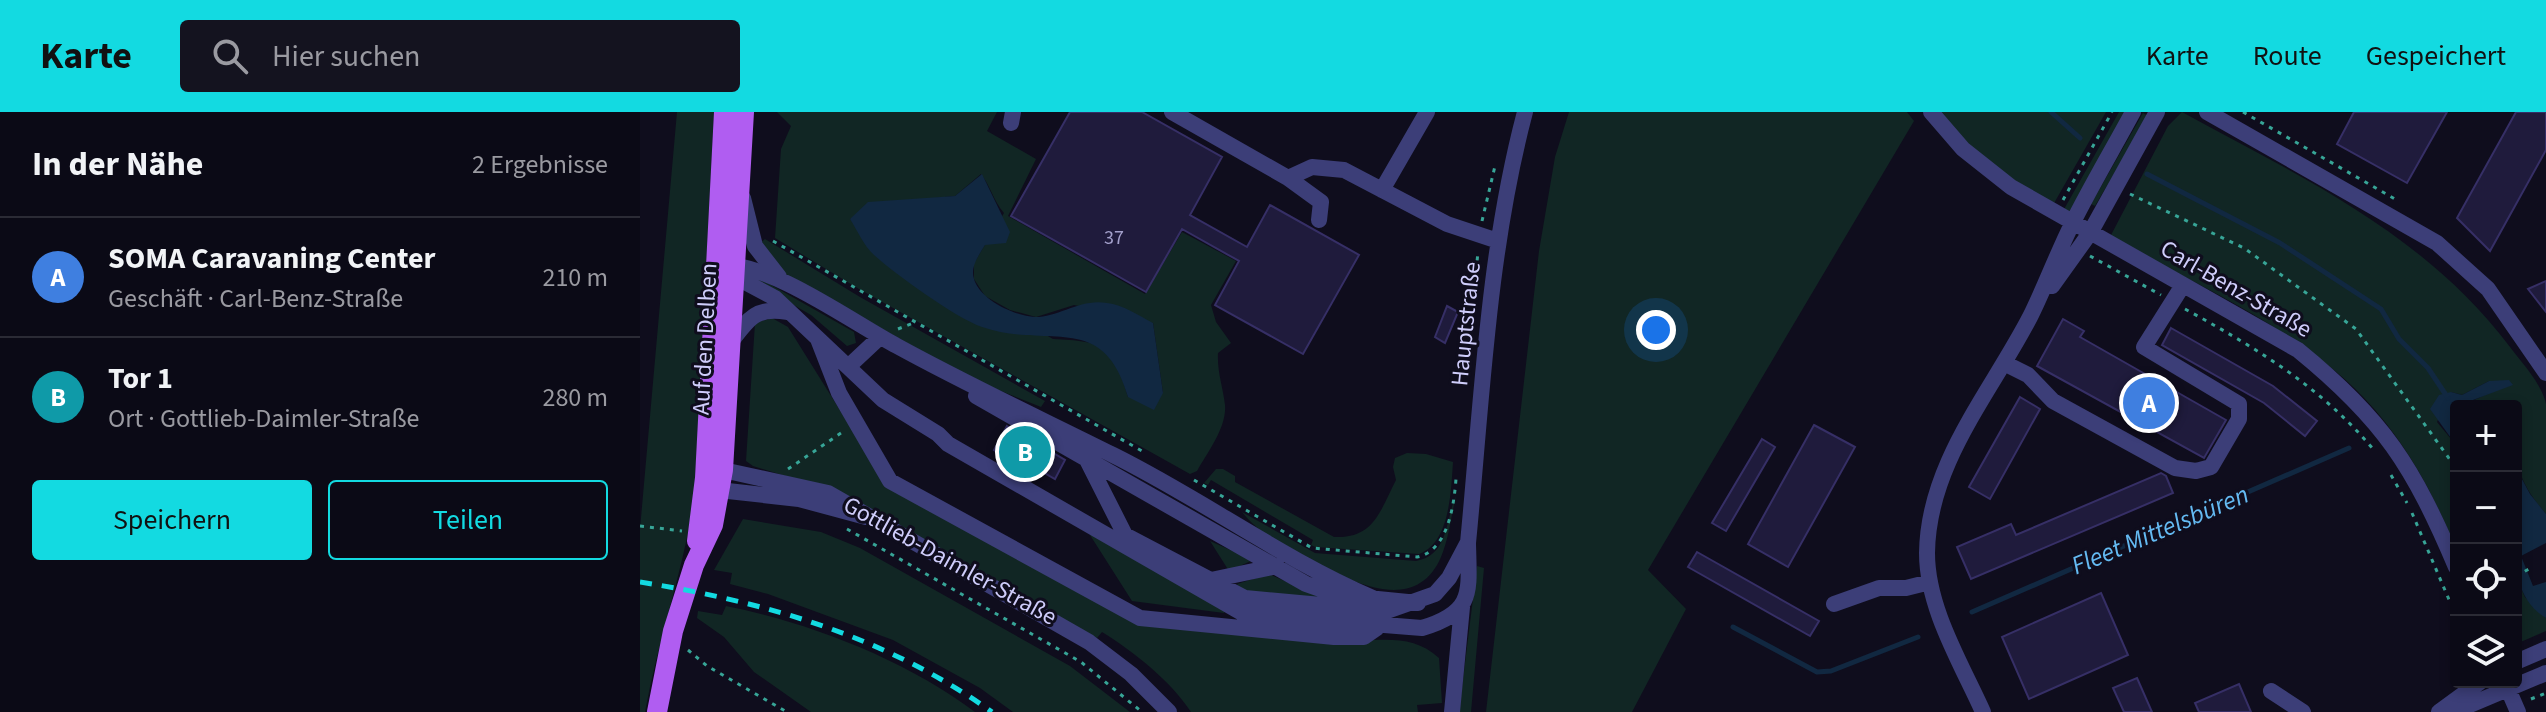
<!DOCTYPE html>
<html lang="de">
<meta charset="utf-8">
<style>
:root{--surface:#0b0a16;--page:#14131f;--text:#f1f3f6;--muted:#9a9aa1;--line:#2b2b35;--accent:#13dae1}
body{margin:0;font-family:"Source Sans 3",sans-serif;background:var(--page);color:var(--text)}
.controls{position:absolute;right:24px;bottom:24px;display:grid;overflow:hidden;border-radius:8px;box-shadow:0 4px 12px #0003}
.controls button{width:72px;height:72px;display:grid;place-items:center;padding:0;border:0;border-bottom:2px solid var(--line);background:var(--surface);color:var(--text);font:40px sans-serif}
.you{position:absolute;left:1016px;top:218px;width:28px;height:28px;margin:-20px;border:6px solid #fff;border-radius:50%;background:#1a73e8;box-shadow:0 0 0 12px #1a73e833}
.badge{display:grid;place-items:center;width:52px;height:52px;border-radius:50%;background:var(--accent);color:#fff;font-size:26px;font-weight:700}
.pin{position:absolute;translate:-50% -50%;border:4px solid #fff;box-shadow:0 2px 8px #0006}
.list{margin:0;padding:0;list-style:none}
h2{display:flex;justify-content:space-between;align-items:center;height:104px;margin:0;padding:0 32px;font-size:34px}
h2 small{font-size:26px;font-weight:400;color:var(--muted)}
.list li{display:grid;grid-template-columns:52px 1fr auto;gap:24px;align-items:center;box-sizing:border-box;height:120px;padding:0 32px;border-top:2px solid var(--line)}
.list b{display:block;font-size:30px;white-space:nowrap}
.list p{margin:0;font-size:26px;white-space:nowrap;color:var(--muted)}
.list em{font-size:26px;font-style:normal;color:var(--muted)}
.actions{display:flex;gap:16px;padding:24px 32px}
.actions a{flex:1;padding:18px 0;border:2px solid var(--accent);border-radius:8px;text-align:center;font-size:28px;color:var(--accent)}
.actions .main{background:var(--accent);color:#111}
.icon{flex:none;width:44px;height:44px;fill:none;stroke:currentColor;stroke-width:2;stroke-linecap:round;stroke-linejoin:round}
.map{position:relative;flex:none;width:1906px;height:600px;overflow:hidden}
header{display:flex;align-items:center;gap:48px;box-sizing:border-box;height:112px;padding:0 40px;background:var(--accent);color:#111}
header strong{font-size:38px}
nav{display:flex;gap:44px;margin-inline-start:auto;font-size:28px}
.search{width:560px;height:72px;background:var(--page);display:flex;align-items:center;gap:20px;box-sizing:border-box;padding:0 28px;border-radius:8px;color:var(--muted);font-size:30px}
main{display:flex}
aside{flex:1;background:var(--surface)}
.map>svg:first-child{display:block}
.green{fill:#112624;fill-rule:evenodd}
.water{fill:#112841}
.lines{fill:none;stroke-linecap:round;stroke-linejoin:round}
.stream{stroke:#112841;stroke-width:5}
.building{fill:#1f1b3c;stroke:#362f66;stroke-width:2}
.path{stroke:#37a597;stroke-width:3;stroke-dasharray:4 6;stroke-linecap:butt}
.minor{stroke:#3c3e78;stroke-width:16}
.major{stroke:#b05df1;stroke-width:20}
.rail{stroke:#13dae1;stroke-width:5;stroke-dasharray:12 10;stroke-linecap:butt}
.labels{text-anchor:middle;dominant-baseline:central;stroke-width:6;stroke-linejoin:round;paint-order:stroke}
.number-label{font-size:20px;fill:#a3a0cb}
.street-label{font-size:24px;fill:#cfcdfb;stroke:#0f0d1d}
.water-label{font-size:26px;font-style:italic;fill:#64baf2;stroke:#0f0d1d}
</style>
<header>
<strong>Karte</strong>
<div class="search"><svg class="icon" aria-label="search" viewBox="0 0 24 24"><circle cx="10" cy="10" r="6"/><path d="M15 15l6 6"/></svg>Hier suchen</div>
<nav><a>Karte</a><a>Route</a><a>Gespeichert</a></nav>
</header>
<main>
<aside>
<h2>In der Nähe<small>2 Ergebnisse</small></h2>
<ul class="list">
<li><span class="badge" style="background:#3f7fe0">A</span><div><b>SOMA Caravaning Center</b><p>Geschäft · Carl-Benz-Straße</p></div><em>210 m</em></li>
<li><span class="badge" style="background:#0f9aa8">B</span><div><b>Tor 1</b><p>Ort · Gottlieb-Daimler-Straße</p></div><em>280 m</em></li>
</ul>
<div class="actions"><a class="main">Speichern</a><a>Teilen</a></div>
</aside>
<div class="map">
<svg width="1906" height="600" viewBox="0 0 1906 600">
<rect width="100%" height="100%" fill="#0f0d1d"/>
<path class="green" d="M37,0H74L54,388C43,460 18,528 5,600H0V417Z
M137,0H357L347,19L396,47L368,104L505,182L542,120L596,149L571,193L576,210L591,231L578,241C577,260 583,275 585,293C587,315 567,341 557,359L550,362L219,177L135,126L141,37L151,14ZM341,62C351,75 353,88 364,101L334,151V167L345,184L370,198L396,205L434,193L513,211L523,281L488,285C474,234 463,229 413,227L210,107L274,88L315,84Z
M929,0H1267L1274,9L1008,458L1046,497L992,600H846L899,139L915,45Z
M1297,0H1466L1413,93C1365,65 1333,42 1297,0Z
M1479,0H1485L1430,99H1423Z
M1542,0C1663,66 1785,122 1870,235C1882,251 1902,272 1906,292C1906,320 1906,371 1906,402C1871,361 1876,345 1876,294H1833L1832,289L1845,283L1849,269L1822,283L1811,280L1797,310L1816,333V436C1795,386 1771,340 1736,299C1669,221 1558,174 1470,125L1528,14Z
M1503,1L1508,4L1455,94L1451,92Z
M125,127L220,185L405,289L401,295L333,268L150,165L137,156L119,132Z
M117,165L214,220L216,231L207,234L171,203L117,172Z
M132,206L148,215L246,372L476,501L720,529C750,527 776,525 799,546L802,591L777,593L778,600H551C530,568 494,540 462,520L457,526L191,378L113,354L106,349L115,211Z
M767,341L786,342L813,350C811,379 810,431 779,442L675,435L671,433L673,428L571,368L568,373L564,371L576,357H583L595,364V370L694,425C734,427 740,399 756,368L753,355L755,346Z
M816,384C811,404 809,426 801,445C777,501 717,473 679,452C651,437 622,425 602,400L675,441L776,449C809,443 805,408 816,384Z
M103,407L181,420L220,436L430,554L490,600H373L340,576L253,528L128,482L90,472L92,461L74,458Z
M454,420L585,499L584,501L492,489L450,423Z
M570,429L613,448L589,459Z
M837,454L844,456L831,600H819Z
M629,462L683,486L602,480L597,472Z
M1876,465L1885,485L1906,506V519L1876,532Z
M86,494C171,511 266,548 335,600H171L114,560L84,525L57,506L58,499L82,503Z"/>
<path class="water" d="M342,62L370,120L366,131L345,133C339,143 330,155 334,167C340,188 375,204 395,205C419,205 441,186 467,191C483,193 498,203 513,211L523,281L514,298L488,285C463,198 410,238 342,215C316,206 255,162 234,143C224,134 217,118 210,107L228,90L315,84Z
M1869,268L1873,273L1833,288V294H1816V333L1790,297L1799,283L1811,280L1822,283L1849,269Z
M1876,356L1890,382L1906,402V431L1881,444L1893,474L1906,470V506C1860,479 1876,401 1876,356Z"/>
<g class="lines">
<path class="stream" d="M1411,0L1440,26
M1507,62L1640,131L1741,197L1759,227L1788,256L1808,286
M1332,500L1709,336
M1093,515L1177,560L1191,559L1278,525"/>
</g>
<path class="building" d="M430,0H502L582,45L550,103L607,135L630,93L719,143L663,242L575,193L599,149L542,117L506,180L371,104Z
M1714,0H1807L1767,71L1697,32Z
M1876,0H1906V38L1850,139L1817,106Z
M1906,169V200L1888,177Z
M807,194L818,200L805,231L795,225Z
M1423,207L1444,219L1440,225L1586,308L1564,346L1397,254Z
M1531,216L1633,274L1677,309L1665,324L1624,291L1522,233Z
M1380,285L1400,297L1350,387L1329,375Z
M1174,313L1215,335L1148,455L1108,432Z
M367,314L425,348L415,367L373,343L370,347L354,338Z
M1122,327L1135,335L1086,419L1072,411Z
M1521,361L1526,364L1533,381L1331,467L1317,435L1371,412L1376,423Z
M1057,440L1179,509L1170,524L1048,455Z
M1461,481L1488,543L1389,587L1362,525Z
M1497,566L1512,600H1484L1473,576Z
M1599,572L1611,600H1559L1555,591Z"/>
<g class="lines">
<path class="path" d="M1603,0L1755,87
M1490,82L1604,136L1716,217L1816,356
M1423,88L1472,0
M842,109L855,54
M133,129L502,339
M1450,144L1521,183
M1545,197C1616,236 1680,274 1733,337
M258,217L273,211
M829,228L838,140
M148,357L204,319
M1751,363L1767,391
M554,368L672,436L777,445C808,439 814,393 816,367
M1772,401L1816,504
M0,414L42,419
M207,417L441,550L502,600
M1876,464L1889,457
M1876,511L1882,530
M48,538L67,554L147,600
M1891,587L1906,581"/>
<path class="minor" d="M532,0L648,66L681,90L679,108
M1291,0L1323,37L1371,75L1658,238C1744,308 1773,354 1816,455
M1567,0L1797,131L1848,177L1906,261
M371,11L373,0
M648,66L672,55L704,58L807,112L858,129
M742,78L787,0
M103,86L115,134L139,165
M83,153C131,151 212,210 257,234C328,273 401,307 473,343C562,387 642,447 733,486
M86,160L135,186L243,288L298,322L308,332L604,502L782,516C835,500 829,480 828,431C842,287 848,139 885,0
M1412,174L1450,121L1517,0
M178,227L199,281L250,369L500,506L694,525H724L737,516
M91,230C108,207 117,194 147,200
M1364,251L1388,263L1413,289L1535,356L1556,359L1571,355L1599,307V292L1504,235L1543,173
M209,254L240,225
M336,284L666,472L697,483L778,491
M447,348L485,423L605,486L747,499L795,482L809,466L827,432
M226,405L159,387L79,378L65,366L83,358L188,381L449,530L491,562L529,600
M571,468L637,454
M1194,492L1239,476H1266L1290,470
M1876,550L1906,537
M1865,570L1878,600
M1631,579L1663,600
M812,600L822,495
M1343,600C1321,551 1287,496 1287,441C1288,352 1350,282 1390,205C1405,175 1417,142 1432,112C1451,74 1473,37 1493,0
M1799,600L1840,570
M1813,600L1906,561"/>
<path class="major" d="M57,429L65,366L84,0
M17,600L33,519L54,453L73,413L83,358L104,0"/>
<path class="rail" d="M0,470C126,490 247,525 352,600"/>
</g>
<g class="labels">
<g class="number-label">
<text x="474" y="126">37</text>
</g>
<g class="street-label">
<text transform="translate(1596 177) rotate(30)">Carl-Benz-Straße</text>
<text transform="translate(826 212) rotate(-84)">Hauptstraße</text>
<text transform="translate(65 227) rotate(-87)">Auf den Delben</text>
<text transform="translate(310 449) rotate(29)">Gottlieb-Daimler-Straße</text>
</g>
<g class="water-label">
<text transform="translate(1520 418) rotate(-23)">Fleet Mittelsbüren</text>
</g>
</g>
</svg>
<div class="controls">
<button>+</button>
<button>−</button>
<button><svg class="icon" aria-label="locate" viewBox="0 0 24 24"><circle cx="12" cy="12" r="6"/><path d="M12 2v4M12 18v4M2 12h4M18 12h4"/></svg></button>
<button><svg class="icon" aria-label="layers" viewBox="0 0 24 24"><path d="M12 4l9 5-9 5-9-5zM3 14l9 5 9-5"/></svg></button>
</div>
<div class="you"></div>
<div class="pin badge" style="left:1509px;top:291px;background:#3f7fe0">A</div>
<div class="pin badge" style="left:385px;top:340px;background:#0f9aa8">B</div>
</div>
</main>
